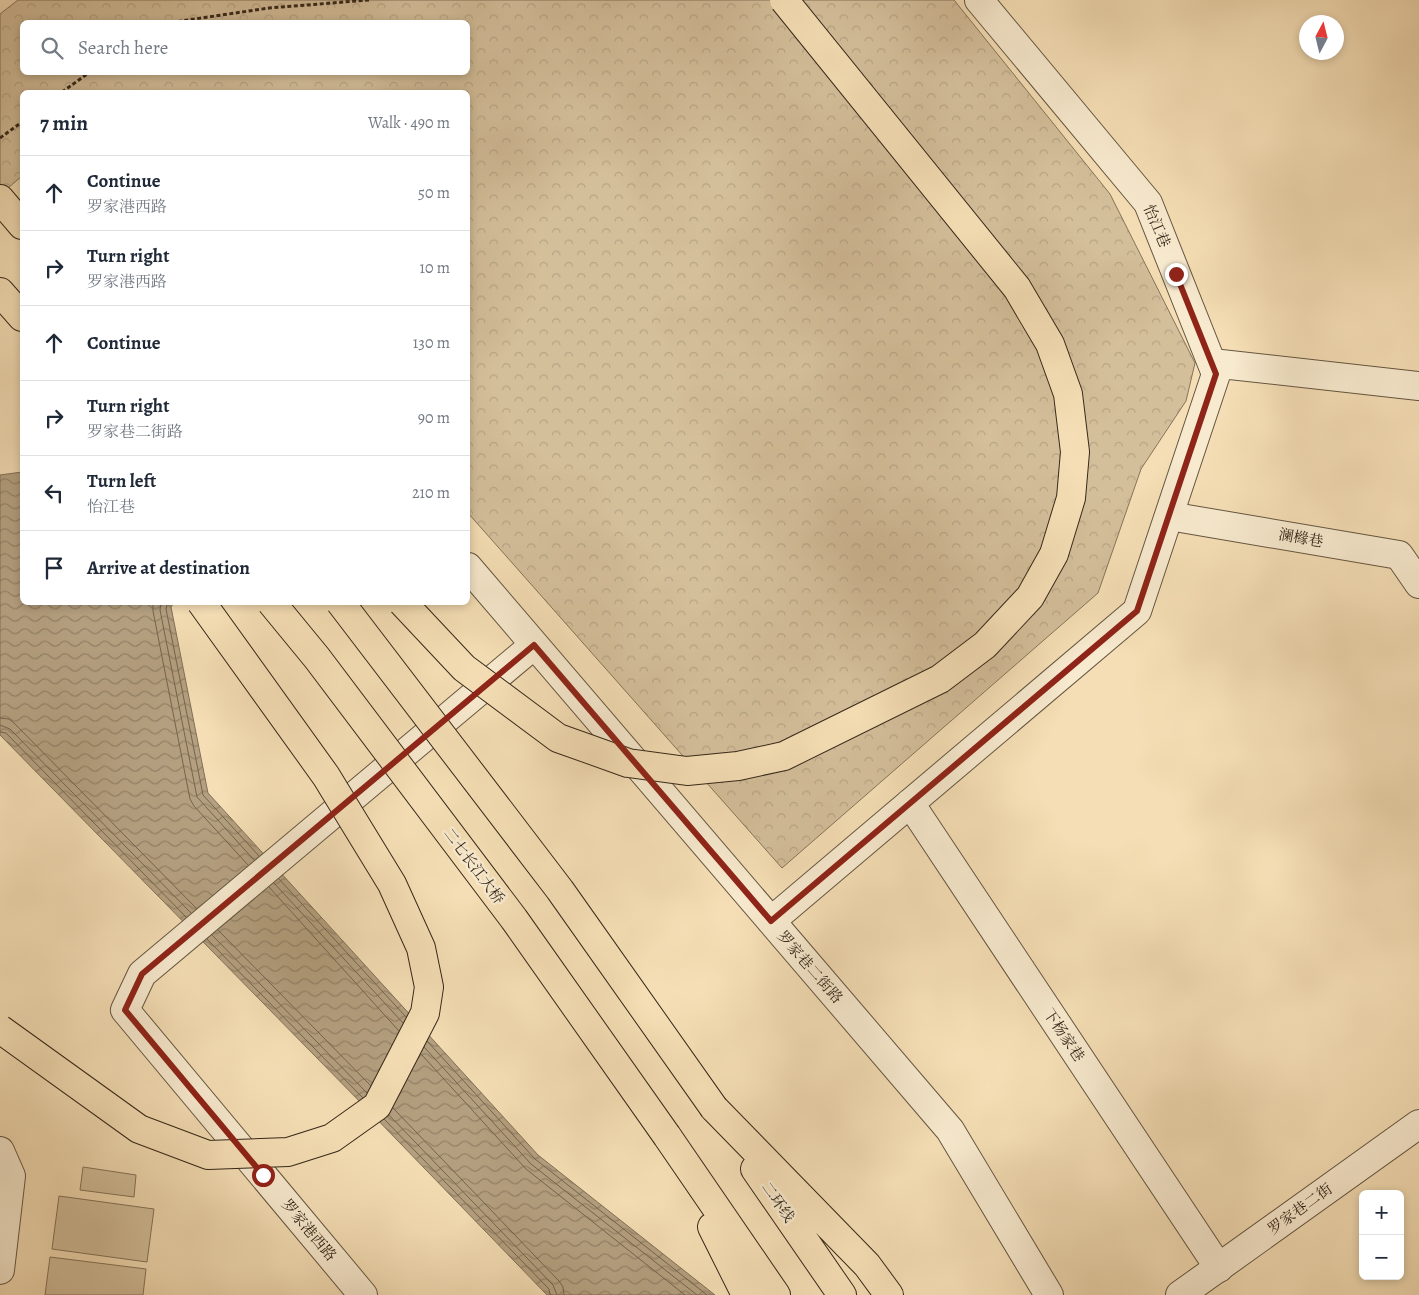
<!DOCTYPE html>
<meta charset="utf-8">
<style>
:root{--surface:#fff;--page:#f2f2f3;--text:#1f2937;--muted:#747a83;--line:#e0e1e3}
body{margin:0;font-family:Alegreya,"Noto Serif SC",serif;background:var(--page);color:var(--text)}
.controls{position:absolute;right:15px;bottom:15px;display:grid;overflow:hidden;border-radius:8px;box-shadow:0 2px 8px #0003}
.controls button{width:45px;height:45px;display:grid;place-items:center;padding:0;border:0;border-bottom:1px solid var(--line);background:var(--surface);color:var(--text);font:25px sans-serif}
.compass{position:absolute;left:1299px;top:15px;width:45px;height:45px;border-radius:50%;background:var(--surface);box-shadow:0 2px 8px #0003;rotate:7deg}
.stop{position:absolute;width:15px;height:15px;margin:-11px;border:4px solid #8f2418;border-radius:50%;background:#fff}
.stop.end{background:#8f2418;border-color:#fff;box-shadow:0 1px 5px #0008}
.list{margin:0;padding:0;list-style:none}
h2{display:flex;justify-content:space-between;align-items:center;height:65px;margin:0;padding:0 20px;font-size:21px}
h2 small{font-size:16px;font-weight:400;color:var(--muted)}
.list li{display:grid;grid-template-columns:32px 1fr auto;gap:15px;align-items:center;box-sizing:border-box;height:75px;padding:0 20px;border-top:1px solid var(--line)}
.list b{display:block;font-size:19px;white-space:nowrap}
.list p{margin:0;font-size:16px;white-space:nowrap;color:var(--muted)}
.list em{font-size:16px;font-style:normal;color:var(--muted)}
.icon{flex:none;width:28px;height:28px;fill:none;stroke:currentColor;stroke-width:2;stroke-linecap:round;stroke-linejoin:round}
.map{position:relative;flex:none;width:1419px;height:1295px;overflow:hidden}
.search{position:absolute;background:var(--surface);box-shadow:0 2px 8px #0003;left:20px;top:20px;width:450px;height:55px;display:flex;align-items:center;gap:12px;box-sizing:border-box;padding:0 18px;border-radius:8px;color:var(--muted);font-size:19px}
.panel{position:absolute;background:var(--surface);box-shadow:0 2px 8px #0003;left:20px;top:90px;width:450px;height:515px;border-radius:8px}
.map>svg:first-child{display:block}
.grass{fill:#d4bf9b;stroke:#84745a}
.park{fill:url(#park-crowns);stroke:#84745a;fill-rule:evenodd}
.water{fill:url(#water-waves);stroke:#817057}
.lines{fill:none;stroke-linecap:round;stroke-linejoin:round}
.shore{stroke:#74644d;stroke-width:1}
.minor-casing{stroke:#655641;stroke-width:30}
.tertiary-casing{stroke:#655641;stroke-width:30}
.trunk-casing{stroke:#35281a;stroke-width:30}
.path{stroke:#35281a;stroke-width:3;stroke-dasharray:4 2.5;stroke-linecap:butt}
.minor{stroke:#f8eacf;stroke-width:28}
.tertiary{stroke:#f8eacf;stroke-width:28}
.trunk{stroke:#f5deb5;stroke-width:28}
.trunk-bridge-casing{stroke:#35281a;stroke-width:30;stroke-linecap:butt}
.trunk-bridge{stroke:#f5deb5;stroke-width:28}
.route{stroke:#8f2418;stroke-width:6}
.labels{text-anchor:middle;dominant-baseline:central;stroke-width:5;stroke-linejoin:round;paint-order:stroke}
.street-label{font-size:15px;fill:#35281a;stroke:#f8eacf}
</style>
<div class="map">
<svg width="1419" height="1295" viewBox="0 0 1419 1295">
<defs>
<pattern id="park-crowns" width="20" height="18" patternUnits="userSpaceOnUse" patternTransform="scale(1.25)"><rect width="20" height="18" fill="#d4bf9b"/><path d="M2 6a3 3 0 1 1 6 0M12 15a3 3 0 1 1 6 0" fill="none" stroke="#b7a485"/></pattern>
<pattern id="water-waves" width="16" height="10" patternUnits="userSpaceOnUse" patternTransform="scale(1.25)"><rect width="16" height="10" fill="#b4a080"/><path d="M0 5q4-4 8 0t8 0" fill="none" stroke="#938268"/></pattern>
</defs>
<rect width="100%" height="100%" fill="#f5deb5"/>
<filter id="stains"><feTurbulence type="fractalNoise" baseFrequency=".004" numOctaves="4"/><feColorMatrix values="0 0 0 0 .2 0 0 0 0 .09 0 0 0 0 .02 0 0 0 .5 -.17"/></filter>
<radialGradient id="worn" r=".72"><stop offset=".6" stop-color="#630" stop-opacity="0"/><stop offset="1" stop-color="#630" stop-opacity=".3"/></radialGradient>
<path class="grass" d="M83,1167L136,1175L134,1197L80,1190Z
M59,1196L154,1209L147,1262L52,1249Z
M50,1257L146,1269L143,1295H45Z"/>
<path class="park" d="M18,0H954L1110,194L1195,363L1186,401L1141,469L1098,593L782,868L468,513V92H22V176L0,195V14ZM22,22H468V72H22Z"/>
<path class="water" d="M22,472V602L174,603L171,607L208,793L538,1155L715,1295H547L368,1110L0,735V475Z"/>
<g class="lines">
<path class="shore" d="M153,602V611L190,799L194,806L248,865
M161,602L160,610L197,797L254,860
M168,602L166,609L203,795L259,856
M0,718L9,719L15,724L197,909
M0,725L10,729L191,913
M0,732L6,733L186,917
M279,879L406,1017
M274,883L403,1023
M269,887L399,1031
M218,930L371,1086
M212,935L367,1093
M207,939L363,1098
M427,1041L535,1159L707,1295
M424,1047L531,1164L697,1295
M421,1054L526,1169L685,1295
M393,1108L559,1281L563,1287L564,1295
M389,1115L553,1285L557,1295
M384,1119L549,1289L550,1295"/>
<defs>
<path id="minor" d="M1212,363L1419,386
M1169,516L1399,555L1419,584
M468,567L950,1130L1049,1295
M910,803L1219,1268
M771,921L1137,611L1216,374L1148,203L979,0
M0,1151L11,1176L0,1270
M363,1295L125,1010L142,974L534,645"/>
<path id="tertiary" d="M1180,1295L1419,1124"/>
<path id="trunk" d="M0,199L22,225
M0,292L22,317
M714,1108L867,1265L889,1295
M667,1136L776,1295
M755,1169L842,1295
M712,1227L746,1295"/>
</defs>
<use href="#minor" class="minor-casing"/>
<use href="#tertiary" class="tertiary-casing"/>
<use href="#trunk" class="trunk-casing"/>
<path class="path" d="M178,22L181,21L269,8L369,0
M62,92L90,72
M0,138L22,122"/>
<use href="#minor" class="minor"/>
<use href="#tertiary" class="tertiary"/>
<use href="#trunk" class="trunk"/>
<defs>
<path id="trunk-bridge" d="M271,602L317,658L514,919L667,1136
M340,602L560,890L714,1108
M402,602L464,668L558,738L628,763L687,771L738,766L784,756L940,679L985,645L1030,597L1054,554L1071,498L1075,452L1068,394L1050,344L1017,288L784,0
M0,1029L139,1129L208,1155L288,1152L332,1138L377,1106L425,1013L429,987L421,948L392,884L326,776L201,602"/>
</defs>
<use href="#trunk-bridge" class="trunk-bridge-casing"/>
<use href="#trunk-bridge" class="trunk-bridge"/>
</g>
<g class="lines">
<path class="route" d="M263,1175L125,1010L142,974L534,645L771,921L1137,611L1216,374L1176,274"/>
</g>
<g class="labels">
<g class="street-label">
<text transform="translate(1157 226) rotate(67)">怡江巷</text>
<text transform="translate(1301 538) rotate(10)">澜橼巷</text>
<text transform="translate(474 866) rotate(53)">二七长江大桥</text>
<text transform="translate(810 967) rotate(49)">罗家巷二街路</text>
<text transform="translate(1064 1035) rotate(56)">下杨家巷</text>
<text transform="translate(778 1202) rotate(55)">二环线</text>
<text transform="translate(1300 1209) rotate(-36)">罗家巷二街</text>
<text transform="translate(309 1230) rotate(50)">罗家港西路</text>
</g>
</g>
<rect width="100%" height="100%" filter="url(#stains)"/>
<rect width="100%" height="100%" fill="url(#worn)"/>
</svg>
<div class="controls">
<button>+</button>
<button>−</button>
</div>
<svg class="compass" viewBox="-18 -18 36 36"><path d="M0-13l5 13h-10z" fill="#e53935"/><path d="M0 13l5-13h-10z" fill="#747a83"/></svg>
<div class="stop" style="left:263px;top:1175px"></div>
<div class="stop end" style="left:1176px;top:274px"></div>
<div class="search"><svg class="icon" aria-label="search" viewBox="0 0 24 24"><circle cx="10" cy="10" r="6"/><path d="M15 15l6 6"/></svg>Search here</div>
<section class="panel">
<h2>7 min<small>Walk · 490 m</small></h2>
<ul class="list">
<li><svg class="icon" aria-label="ahead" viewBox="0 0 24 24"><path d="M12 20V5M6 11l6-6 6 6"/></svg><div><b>Continue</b><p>罗家港西路</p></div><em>50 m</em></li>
<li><svg class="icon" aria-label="right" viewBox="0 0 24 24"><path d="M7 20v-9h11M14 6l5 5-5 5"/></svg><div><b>Turn right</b><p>罗家港西路</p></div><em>10 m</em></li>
<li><svg class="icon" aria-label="ahead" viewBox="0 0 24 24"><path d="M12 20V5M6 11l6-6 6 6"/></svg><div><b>Continue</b></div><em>130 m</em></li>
<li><svg class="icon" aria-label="right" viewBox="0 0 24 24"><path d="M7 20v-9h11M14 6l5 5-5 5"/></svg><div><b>Turn right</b><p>罗家巷二街路</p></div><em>90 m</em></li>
<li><svg class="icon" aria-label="left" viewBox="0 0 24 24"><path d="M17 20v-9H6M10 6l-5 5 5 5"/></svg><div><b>Turn left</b><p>怡江巷</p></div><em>210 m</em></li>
<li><svg class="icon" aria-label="arrive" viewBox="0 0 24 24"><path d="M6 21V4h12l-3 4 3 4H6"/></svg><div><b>Arrive at destination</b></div></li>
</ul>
</section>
</div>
